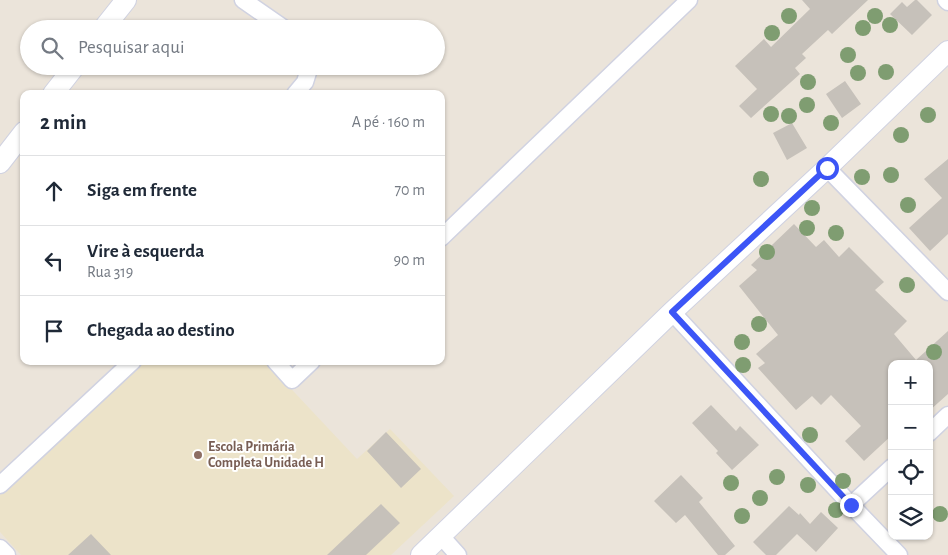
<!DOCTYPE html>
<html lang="pt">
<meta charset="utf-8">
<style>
:root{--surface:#fff;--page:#f6f6f7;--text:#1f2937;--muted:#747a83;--line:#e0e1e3}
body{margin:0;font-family:"Alegreya Sans",sans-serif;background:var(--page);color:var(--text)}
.controls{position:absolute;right:15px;bottom:15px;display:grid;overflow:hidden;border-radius:10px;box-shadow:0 1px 4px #0004}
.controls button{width:45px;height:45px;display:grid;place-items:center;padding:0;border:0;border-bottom:1px solid var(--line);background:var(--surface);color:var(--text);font:25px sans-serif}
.stop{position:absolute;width:15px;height:15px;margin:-11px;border:4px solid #3c55f6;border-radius:50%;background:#fff}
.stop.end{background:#3c55f6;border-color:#fff;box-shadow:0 1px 5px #0008}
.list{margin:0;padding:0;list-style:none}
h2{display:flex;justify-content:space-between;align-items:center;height:65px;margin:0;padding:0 20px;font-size:21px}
h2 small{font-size:16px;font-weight:400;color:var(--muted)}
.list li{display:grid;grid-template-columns:32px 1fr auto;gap:15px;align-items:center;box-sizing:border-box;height:70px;padding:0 20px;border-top:1px solid var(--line)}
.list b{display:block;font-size:19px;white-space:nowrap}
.list p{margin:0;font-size:16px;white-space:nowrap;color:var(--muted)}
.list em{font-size:16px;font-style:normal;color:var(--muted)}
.icon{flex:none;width:28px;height:28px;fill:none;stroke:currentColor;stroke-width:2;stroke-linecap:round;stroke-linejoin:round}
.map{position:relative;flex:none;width:948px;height:555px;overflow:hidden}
.search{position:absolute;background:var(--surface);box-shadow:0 1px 4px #0004;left:20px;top:20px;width:425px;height:55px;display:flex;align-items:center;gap:12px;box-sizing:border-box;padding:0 18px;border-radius:28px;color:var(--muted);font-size:19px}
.panel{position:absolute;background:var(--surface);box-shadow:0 1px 4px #0004;left:20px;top:90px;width:425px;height:275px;border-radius:10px}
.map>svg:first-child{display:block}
.education{fill:#ece3c9}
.building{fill:#c6c1ba}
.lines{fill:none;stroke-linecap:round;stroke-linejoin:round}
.minor-casing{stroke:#d0d2e1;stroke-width:19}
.tertiary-casing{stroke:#d0d2e1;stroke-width:22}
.minor{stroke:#fff;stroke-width:16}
.tertiary{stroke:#fff;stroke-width:20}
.tree{fill:#7f9d71}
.route{stroke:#3c55f6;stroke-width:6}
.education-dot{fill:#8d6e63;stroke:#fff;stroke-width:2}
.labels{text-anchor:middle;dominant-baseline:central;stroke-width:4;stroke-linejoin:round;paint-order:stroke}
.education-label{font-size:14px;font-weight:bold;fill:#785e54;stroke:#fff;text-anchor:start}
</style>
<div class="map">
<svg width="948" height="555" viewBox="0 0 948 555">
<rect width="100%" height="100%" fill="#ebe4da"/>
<path class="education" d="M143,361H265L357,459L390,429L454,496L391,555H21L0,532V495Z"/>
<path class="building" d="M802,0H868L832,34L828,30L802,54L806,58L795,68L800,74L751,118L739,106L757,89L735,66L764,39L771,47L810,9Z
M915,0H917L932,15L912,35L890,14L902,2L907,7Z
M845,81L861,104L842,118L826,94Z
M792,123L807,148L787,160L773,133Z
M948,159V234L930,251L909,228L942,198L924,179Z
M794,224L816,247L824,240L839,257L849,247L884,282L875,290L907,321L894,334L916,360L948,331V394L929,411V364H892V435L864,461L845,441L861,426L831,395L821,405L812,396L796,410L758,368L765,363L756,354L778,335L739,286L757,270L751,265Z
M711,405L736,431L740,426L759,445L732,470L716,453L718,451L692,423Z
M386,432L421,469L401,488L367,451Z
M681,475L703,498L699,502L735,546L725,555H718L685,515L676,523L654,501Z
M381,504L400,523L366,555H327Z
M789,506L799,515L800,513L810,524L821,512L838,528L816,552L797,534L776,555H766L753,542Z
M91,534L111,555H68Z"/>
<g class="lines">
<defs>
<path id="minor" d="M243,0L285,29
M946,0L948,2
M295,94L305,82L310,66
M827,168L948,292
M441,238L689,0
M672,312L851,505L899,555
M275,361L292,380L312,361
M929,433L948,415
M0,485L133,361
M851,505L892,467
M441,536L458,555
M0,548L7,555"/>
<path id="tertiary" d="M103,29L126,0
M53,94L75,66
M0,163L24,132
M421,555L672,312L827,168L948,51"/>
</defs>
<use href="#minor" class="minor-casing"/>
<use href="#tertiary" class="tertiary-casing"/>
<use href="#minor" class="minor"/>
<use href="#tertiary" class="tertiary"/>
</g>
<g class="tree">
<circle cx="789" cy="16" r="8"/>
<circle cx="875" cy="16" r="8"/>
<circle cx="890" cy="25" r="8"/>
<circle cx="863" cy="28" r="8"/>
<circle cx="772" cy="33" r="8"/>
<circle cx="848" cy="55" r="8"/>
<circle cx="886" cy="72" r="8"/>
<circle cx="858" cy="73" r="8"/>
<circle cx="808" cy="82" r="8"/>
<circle cx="807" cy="105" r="8"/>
<circle cx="771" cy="114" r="8"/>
<circle cx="928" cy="115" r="8"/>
<circle cx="789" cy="116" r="8"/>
<circle cx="831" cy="123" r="8"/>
<circle cx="901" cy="135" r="8"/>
<circle cx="891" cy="175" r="8"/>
<circle cx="862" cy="177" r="8"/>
<circle cx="761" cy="179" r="8"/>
<circle cx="908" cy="205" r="8"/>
<circle cx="812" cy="208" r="8"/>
<circle cx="807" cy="228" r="8"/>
<circle cx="836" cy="233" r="8"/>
<circle cx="767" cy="252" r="8"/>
<circle cx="907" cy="285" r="8"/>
<circle cx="759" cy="324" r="8"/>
<circle cx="742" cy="342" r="8"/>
<circle cx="934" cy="352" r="8"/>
<circle cx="743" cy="365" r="8"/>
<circle cx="810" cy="435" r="8"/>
<circle cx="777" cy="477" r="8"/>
<circle cx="843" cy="481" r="8"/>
<circle cx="731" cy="483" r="8"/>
<circle cx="808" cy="485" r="8"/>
<circle cx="760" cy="498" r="8"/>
<circle cx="836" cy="510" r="8"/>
<circle cx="940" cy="514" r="8"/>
<circle cx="742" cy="516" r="8"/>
</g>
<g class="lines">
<path class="route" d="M827,168L672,312L851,505"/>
</g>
<circle class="education-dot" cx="198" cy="455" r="5"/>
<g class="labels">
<g class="education-label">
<text x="208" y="447">Escola Primária<tspan x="208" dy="16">Completa Unidade H</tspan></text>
</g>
</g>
</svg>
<div class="controls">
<button>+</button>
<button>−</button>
<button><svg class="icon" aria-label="locate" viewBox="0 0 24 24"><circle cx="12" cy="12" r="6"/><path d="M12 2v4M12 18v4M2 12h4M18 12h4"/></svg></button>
<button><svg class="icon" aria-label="layers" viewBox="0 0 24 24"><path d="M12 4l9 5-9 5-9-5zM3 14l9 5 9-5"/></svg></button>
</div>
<div class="stop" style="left:827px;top:168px"></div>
<div class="stop end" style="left:851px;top:505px"></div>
<div class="search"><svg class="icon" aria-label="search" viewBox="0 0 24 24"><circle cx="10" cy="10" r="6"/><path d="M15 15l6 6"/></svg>Pesquisar aqui</div>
<section class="panel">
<h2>2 min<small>A pé · 160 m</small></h2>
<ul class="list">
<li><svg class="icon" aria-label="ahead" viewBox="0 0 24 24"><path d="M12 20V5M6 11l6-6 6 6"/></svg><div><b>Siga em frente</b></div><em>70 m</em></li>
<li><svg class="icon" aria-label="left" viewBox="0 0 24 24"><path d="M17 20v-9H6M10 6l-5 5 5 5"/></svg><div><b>Vire à esquerda</b><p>Rua 319</p></div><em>90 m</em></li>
<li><svg class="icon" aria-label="arrive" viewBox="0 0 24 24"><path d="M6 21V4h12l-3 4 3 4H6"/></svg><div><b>Chegada ao destino</b></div></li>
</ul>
</section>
</div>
